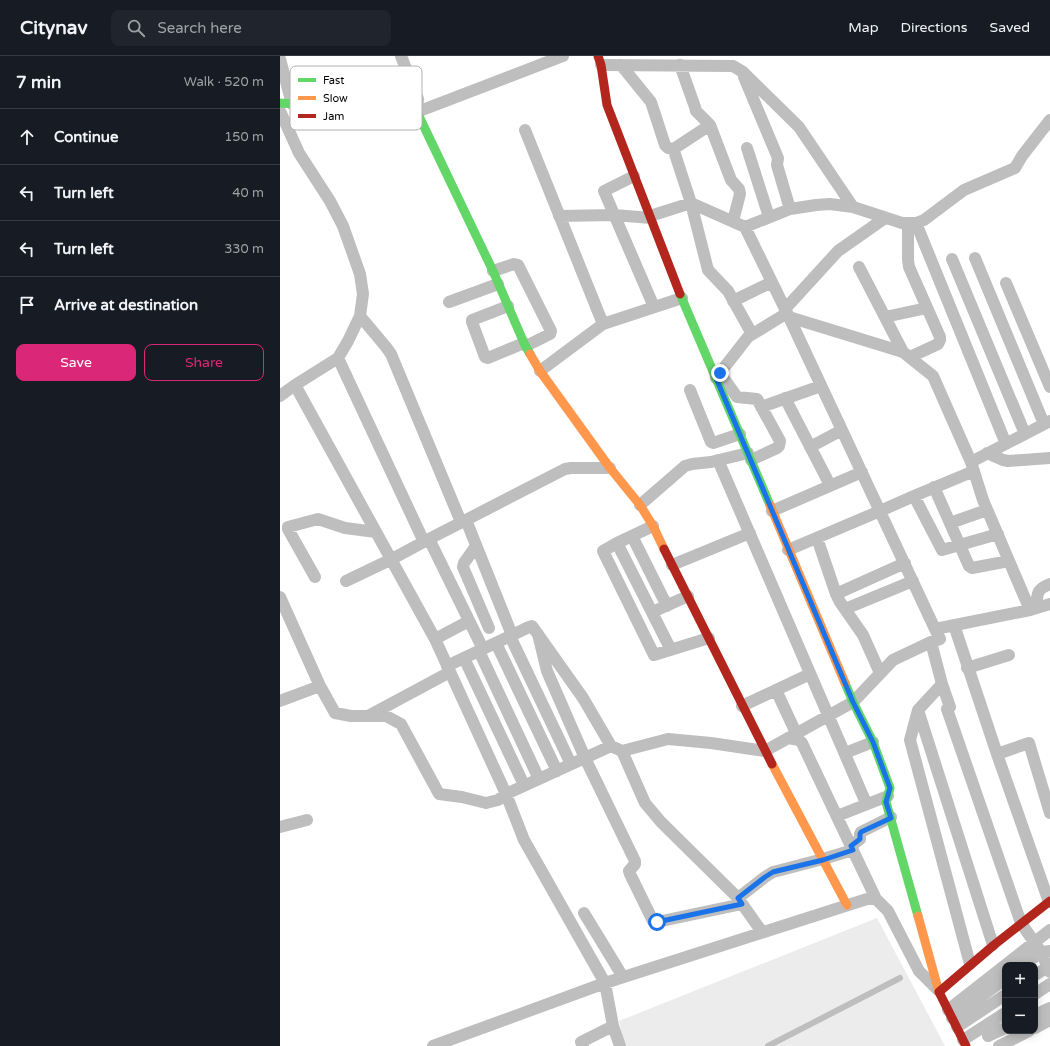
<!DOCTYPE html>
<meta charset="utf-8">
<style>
:root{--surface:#171b24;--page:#20242c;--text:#f1f3f6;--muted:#9ea1a6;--line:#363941;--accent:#db2777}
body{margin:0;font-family:"Varela Round",sans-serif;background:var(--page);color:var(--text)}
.controls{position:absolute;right:12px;bottom:12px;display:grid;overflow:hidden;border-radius:8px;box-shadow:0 2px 10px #0003}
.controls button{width:36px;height:36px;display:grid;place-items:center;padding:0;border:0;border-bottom:1px solid var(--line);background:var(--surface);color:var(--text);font:20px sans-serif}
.stop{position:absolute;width:12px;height:12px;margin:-9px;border:3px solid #1a73e8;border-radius:50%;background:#fff}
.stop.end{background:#1a73e8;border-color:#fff;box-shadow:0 1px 4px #0008}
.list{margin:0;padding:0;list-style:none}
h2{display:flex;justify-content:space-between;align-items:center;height:52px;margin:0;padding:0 16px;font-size:17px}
h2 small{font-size:13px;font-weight:400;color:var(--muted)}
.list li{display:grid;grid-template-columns:26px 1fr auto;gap:12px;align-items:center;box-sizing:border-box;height:56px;padding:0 16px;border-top:1px solid var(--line)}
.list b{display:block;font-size:15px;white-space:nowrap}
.list em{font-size:13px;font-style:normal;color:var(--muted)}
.actions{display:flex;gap:8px;padding:12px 16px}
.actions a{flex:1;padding:9px 0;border:1px solid var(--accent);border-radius:8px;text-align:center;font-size:14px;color:var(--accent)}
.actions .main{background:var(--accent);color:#fff}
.icon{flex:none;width:22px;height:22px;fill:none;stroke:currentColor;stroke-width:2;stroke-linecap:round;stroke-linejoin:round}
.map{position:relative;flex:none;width:770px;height:990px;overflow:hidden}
header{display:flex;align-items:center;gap:24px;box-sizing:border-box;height:56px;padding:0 20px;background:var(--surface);border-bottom:1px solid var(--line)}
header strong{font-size:19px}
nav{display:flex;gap:22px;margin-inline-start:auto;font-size:14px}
.search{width:280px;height:36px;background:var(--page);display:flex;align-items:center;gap:10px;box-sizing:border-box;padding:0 14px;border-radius:8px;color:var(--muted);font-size:15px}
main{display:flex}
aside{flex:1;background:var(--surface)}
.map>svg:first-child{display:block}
.green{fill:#ececec}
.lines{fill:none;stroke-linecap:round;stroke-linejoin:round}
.lane{stroke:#bebebe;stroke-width:6}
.street{stroke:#bebebe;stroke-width:12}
.fast{stroke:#63d668;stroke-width:9}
.slow{stroke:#ff974d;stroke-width:9}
.jam{stroke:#b3261e;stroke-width:9}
.route{stroke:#1a73e8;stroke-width:5}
.key{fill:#fff;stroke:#b2b2b2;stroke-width:1}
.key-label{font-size:11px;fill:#000}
</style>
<header>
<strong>Citynav</strong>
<div class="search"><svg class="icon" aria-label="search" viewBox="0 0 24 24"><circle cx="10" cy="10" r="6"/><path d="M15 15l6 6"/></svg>Search here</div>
<nav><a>Map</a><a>Directions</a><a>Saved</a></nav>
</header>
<main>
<aside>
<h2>7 min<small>Walk · 520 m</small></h2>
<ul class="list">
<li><svg class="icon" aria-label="ahead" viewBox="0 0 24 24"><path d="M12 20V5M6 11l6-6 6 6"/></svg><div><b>Continue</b></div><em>150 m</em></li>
<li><svg class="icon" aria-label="left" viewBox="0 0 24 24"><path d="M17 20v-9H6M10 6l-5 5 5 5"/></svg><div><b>Turn left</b></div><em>40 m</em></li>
<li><svg class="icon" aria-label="left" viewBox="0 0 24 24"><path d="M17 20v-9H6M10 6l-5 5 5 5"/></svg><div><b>Turn left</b></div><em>330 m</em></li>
<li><svg class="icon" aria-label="arrive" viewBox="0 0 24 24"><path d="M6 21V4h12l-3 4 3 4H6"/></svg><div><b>Arrive at destination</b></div></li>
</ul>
<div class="actions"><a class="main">Save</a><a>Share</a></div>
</aside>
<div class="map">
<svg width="770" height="990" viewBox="0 0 770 990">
<rect width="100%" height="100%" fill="#fff"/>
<path class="green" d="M597,862L665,990H346L343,985L339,965Z"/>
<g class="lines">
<path class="lane" d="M488,990L620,922"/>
<path class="street" d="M121,0L138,43L137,56L283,0
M0,3L12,48
M321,9L453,10L463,16L519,71L573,151
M341,9L371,46L385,89L388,92L394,93
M400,9L415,51L416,55L430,69L451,124L459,133L460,138L453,165
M464,21L498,102L497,109L510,153
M0,55L19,97L50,145L63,170L80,218L83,238L80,260L68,285L58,302L15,329L0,340
M430,69L395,92L394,95L411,147L428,214L448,235L472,278
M245,74L323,268
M467,92L489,161
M354,120L324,135L374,251
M279,160L334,159L371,162
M370,160L411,147L465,171L509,261L655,573
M628,167V204L629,211L660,281V284L658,288L630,301
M636,167L726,388
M465,171L510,153L536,149L550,148L573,151L622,167H636L644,164L684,134L735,112L742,100L770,64
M695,202L764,368
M672,203L745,378
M579,211L623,296
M213,215L234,208L238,209L271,275L270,278L246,290
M726,227L770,331
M453,245L492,226
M169,246L218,228
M228,250L192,264V266L205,301L208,302L244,287
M505,253L558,195L605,162
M80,260L106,291L111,298L181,466
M509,261L623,296L653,320L691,406L703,444L750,554
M605,261L647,252
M58,302L144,486
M260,315L323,268L402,242
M440,317L457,341L477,343L500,385L499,390L497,392L471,404
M436,322L468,281L507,257
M15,329L155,583L226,738L244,784L325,927L333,970L340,990
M410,334L431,386L433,387L460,378
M505,342L550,429
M481,351L541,330
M530,391L562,374
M707,397L723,404L728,405L770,402
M438,404L586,747
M691,406L770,365
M654,431L689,510L692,512L729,505
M634,440L662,494L718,478
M360,449L405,410L412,408L431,406L468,397
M492,455L582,416
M186,464L232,579
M670,467L707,454
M373,470L337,487L323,495L374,599L429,582
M352,480L387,550
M537,482L556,538L560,546L583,579L600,617
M149,483L203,593
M337,487L391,594
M196,490L184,507L183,511L209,572
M508,494L600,455L634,440L694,415
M392,509L470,477
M35,521L8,473V471L38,463L65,472L96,476
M66,525L112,503L149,483L285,413L291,412H330
M556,538L625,507
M0,541L40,630L55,657L71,660H106L121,668L159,738L182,741L206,747L218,744L226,738L331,690L342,695L388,683L431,687L485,695L573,646L613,604L651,586L660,583L655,573L750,554L770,548
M756,552C758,538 755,534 770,528
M379,553L408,540
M565,553L633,525
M674,569L717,698L769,846
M258,578L267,615L305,702L355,805V808L349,815L350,818L373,865L377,866L462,848
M230,580L291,708
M155,583L189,565
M651,586L662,628L670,651L667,653L741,867L761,896L770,916
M216,587L277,715
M199,595L259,723
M184,602L244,729
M167,610L249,571L252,570L303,642L331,690
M687,612L729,599
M662,628L638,654L630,684L690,908
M496,634L516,677
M0,645L40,630
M462,650L530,618
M638,654L713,889
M88,660L170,616
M508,682L519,684L522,687L596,843
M342,695L365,747L381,766L458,842L482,876
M565,697L593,686
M717,698L749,687L770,757
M557,760L608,740
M0,771L27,764
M571,790L580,783V778L581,776L611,761
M458,842L485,821L493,816L501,814L543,803L573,794
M304,857L343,921
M744,909L761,896L770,895
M755,919L768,911
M755,938L770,928
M668,954L770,874
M755,959L770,952
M672,962L725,923
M677,971L725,939
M755,972L770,964
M708,980L725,972
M683,984L725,957
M153,990L325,927L587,843H596L608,855L639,915L658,934
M303,990L301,986L333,970
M719,990L749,975"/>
<path class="fast" d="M0,47L137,56L213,215L244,287L250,298
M400,238L490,449
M565,627L573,646L593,686L610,732L606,746L638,860"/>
<path class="slow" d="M250,298L260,315L330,412L360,449L373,470L384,493
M490,449L565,627
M492,708L567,849
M638,860L659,936"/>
<path class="jam" d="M318,0L321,9L327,49L400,238
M384,493L492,708
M686,990L659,936L714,889L770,845"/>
</g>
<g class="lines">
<path class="route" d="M377,866L462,848L458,842L485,821L493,816L501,814L543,804L573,794L571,790L580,783V778L581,776L611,762L606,746L610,732L593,686L573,646L436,322L440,317"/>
</g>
<rect x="10" y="10" width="132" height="64" rx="6" class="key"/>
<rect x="18" y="22" width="18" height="4" fill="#63d668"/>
<rect x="18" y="40" width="18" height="4" fill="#ff974d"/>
<rect x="18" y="58" width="18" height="4" fill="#b3261e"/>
<g class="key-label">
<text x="43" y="28">Fast</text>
<text x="43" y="46">Slow</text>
<text x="43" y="64">Jam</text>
</g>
</svg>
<div class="controls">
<button>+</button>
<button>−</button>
</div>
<div class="stop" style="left:377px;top:866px"></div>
<div class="stop end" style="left:440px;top:317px"></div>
</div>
</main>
